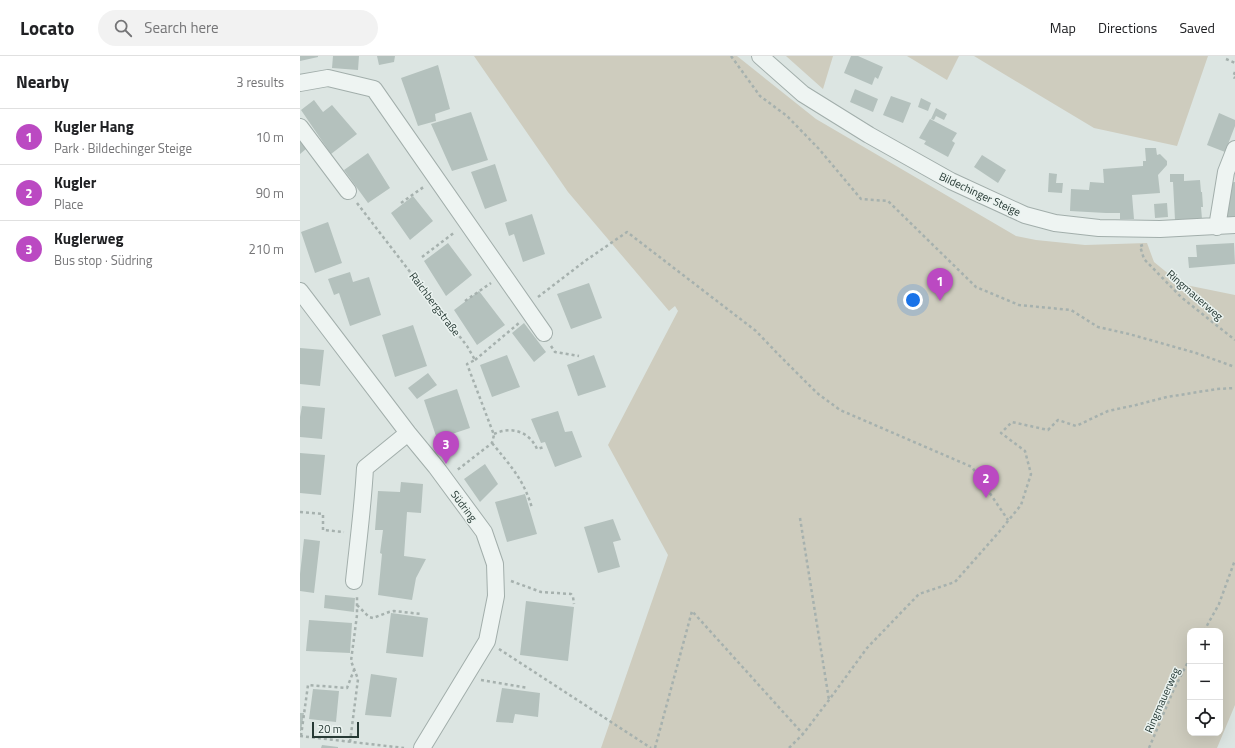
<!DOCTYPE html>
<meta charset="utf-8">
<style>
:root{--surface:#fff;--page:#f2f2f2;--text:#202124;--muted:#757577;--line:#e0e0e0;--accent:#bb49c2}
body{margin:0;font-family:"Titillium Web",sans-serif;background:var(--page);color:var(--text)}
.controls{position:absolute;right:12px;bottom:12px;display:grid;overflow:hidden;border-radius:8px;box-shadow:0 4px 16px #0002}
.controls button{width:36px;height:36px;display:grid;place-items:center;padding:0;border:0;border-bottom:1px solid var(--line);background:var(--surface);color:var(--text);font:20px sans-serif}
.scale{position:absolute;left:12px;bottom:10px;width:47px;box-sizing:border-box;padding-left:4px;border:2px solid #273a35;border-top:0;font-size:11px;line-height:14px;white-space:nowrap;color:#273a35;-webkit-text-stroke:3px #ebf3f0;paint-order:stroke}
.you{position:absolute;left:613px;top:244px;width:14px;height:14px;margin:-10px;border:3px solid #fff;border-radius:50%;background:#1a73e8;box-shadow:0 0 0 6px #1a73e833}
.badge{display:grid;place-items:center;width:26px;height:26px;border-radius:50%;background:var(--accent);color:#fff;font-size:13px;font-weight:700}
.pin{position:absolute;translate:-50% -33px;filter:drop-shadow(0 1px 2px #0008)}
.pin::after{content:'';position:absolute;top:21px;width:14px;height:12px;background:inherit;clip-path:polygon(0 0,100% 0,50% 100%)}
.list{margin:0;padding:0;list-style:none}
h2{display:flex;justify-content:space-between;align-items:center;height:52px;margin:0;padding:0 16px;font-size:17px}
h2 small{font-size:13px;font-weight:400;color:var(--muted)}
.list li{display:grid;grid-template-columns:26px 1fr auto;gap:12px;align-items:center;box-sizing:border-box;height:56px;padding:0 16px;border-top:1px solid var(--line)}
.list b{display:block;font-size:15px;white-space:nowrap}
.list p{margin:0;font-size:13px;white-space:nowrap;color:var(--muted)}
.list em{font-size:13px;font-style:normal;color:var(--muted)}
.icon{flex:none;width:22px;height:22px;fill:none;stroke:currentColor;stroke-width:2;stroke-linecap:round;stroke-linejoin:round}
.map{position:relative;flex:none;width:935px;height:692px;overflow:hidden}
header{display:flex;align-items:center;gap:24px;box-sizing:border-box;height:56px;padding:0 20px;background:var(--surface);border-bottom:1px solid var(--line)}
header strong{font-size:19px}
nav{display:flex;gap:22px;margin-inline-start:auto;font-size:14px}
.search{width:280px;height:36px;background:var(--page);display:flex;align-items:center;gap:10px;box-sizing:border-box;padding:0 14px;border-radius:22px;color:var(--muted);font-size:15px}
main{display:flex}
aside{flex:1;background:var(--surface)}
.map>svg:first-child{display:block}
.green{fill:#ceccbe;fill-rule:evenodd}
.building{fill:#b4c1bd}
.lines{fill:none;stroke-linecap:round;stroke-linejoin:round}
.minor-casing{stroke:#a2aeab;stroke-width:18}
.path{stroke:#a6b1ae;stroke-width:2.5;stroke-dasharray:3 3;stroke-linecap:butt}
.minor{stroke:#eef4f2;stroke-width:16}
.labels{text-anchor:middle;dominant-baseline:central;stroke-width:3;stroke-linejoin:round;paint-order:stroke}
.street-label{font-size:11px;fill:#273a35;stroke:#ebf3f0}
</style>
<header>
<strong>Locato</strong>
<div class="search"><svg class="icon" aria-label="search" viewBox="0 0 24 24"><circle cx="10" cy="10" r="6"/><path d="M15 15l6 6"/></svg>Search here</div>
<nav><a>Map</a><a>Directions</a><a>Saved</a></nav>
</header>
<main>
<aside>
<h2>Nearby<small>3 results</small></h2>
<ul class="list">
<li><span class="badge">1</span><div><b>Kugler Hang</b><p>Park · Bildechinger Steige</p></div><em>10 m</em></li>
<li><span class="badge">2</span><div><b>Kugler</b><p>Place</p></div><em>90 m</em></li>
<li><span class="badge">3</span><div><b>Kuglerweg</b><p>Bus stop · Südring</p></div><em>210 m</em></li>
</ul>
</aside>
<div class="map">
<svg width="935" height="692" viewBox="0 0 935 692">
<rect width="100%" height="100%" fill="#dce5e2"/>
<path class="green" d="M174,0H437L516,63L716,180L736,184L785,189L847,187L854,206L881,228L935,239V649L917,692H301L368,499L308,389L378,255L375,250L369,255L268,136ZM890,575H920V677H890Z
M486,0H533L523,33Z
M607,0H659L647,24Z
M674,0H908L877,90L794,72Z"/>
<path class="building" d="M0,0H18V1L0,5Z
M33,0H59L58,14L32,12Z
M77,0H95L94,6L79,9Z
M551,0H558L583,11L578,23L575,21L572,29L544,17Z
M138,9L150,53L135,58L136,65L118,70L101,22Z
M555,33L578,43L573,56L550,46Z
M591,40L611,47L603,67L583,59Z
M621,42L631,47L628,55L618,51Z
M14,44L23,56L32,49L57,78L31,98L1,54Z
M636,52L647,58L644,64L636,60L634,64L631,63Z
M171,56L188,104L152,115L131,68Z
M919,57L935,64V70L925,96L907,89Z
M630,63L657,77L652,85L655,87L648,101L624,88L626,85L619,82Z
M0,84L6,93L0,98Z
M845,92H856L857,99L860,98L867,105V109L858,119L860,137L832,139L834,163H820V157H806L770,155L771,133L789,134L790,126L804,127L803,113L843,110V105H846Z
M68,97L90,132L68,147L44,114Z
M682,99L706,114L698,127L674,111Z
M195,108L207,145L185,153L171,116Z
M749,117L757,118L756,127H763L762,137L748,136Z
M870,118H884V125L900,124L901,136H902L903,151H901L902,163L875,164L873,126H870Z
M935,126V161L925,162L927,127Z
M113,140L133,165L110,184L91,157Z
M867,147L868,161L855,162L854,148Z
M232,158L245,198L223,206L214,178L209,180L205,167Z
M28,166L42,207L15,217L1,176Z
M148,187L172,219L146,240L124,205Z
M934,187L935,208L889,212L888,201H897L896,189Z
M50,216L53,226L69,221L81,259L50,270L39,237L34,239L28,223Z
M289,227L302,262L271,273L257,238Z
M179,235L205,269L177,289L154,254Z
M224,267L246,296L234,306L212,277Z
M113,269L127,310L95,321L82,279Z
M0,292L24,294L20,330L0,328Z
M207,299L220,331L192,341L180,309Z
M294,299L306,331L278,340L267,309Z
M128,317L137,329L117,343L108,332Z
M157,333L170,372L137,383L124,344Z
M2,350L25,352L22,383L0,381V361Z
M258,355L265,376L272,375L282,401L255,411L245,386L241,387L231,363Z
M0,397L25,399L21,439L0,437Z
M185,408L198,428L180,446L164,423Z
M101,426L123,428L121,457L107,456L104,500L126,503L116,522L112,544L78,539L82,498L80,497L83,474H75L78,435L100,436Z
M225,438L237,478L207,486L195,446Z
M313,463L321,484L313,486L320,511L298,517L284,471Z
M4,483L20,485L14,537L0,535V518Z
M25,539L55,542L54,556L24,552Z
M226,545L274,551L268,605L220,599Z
M91,557L128,562L123,601L86,597Z
M9,564L52,567L50,597L6,595Z
M71,618L97,622L91,661L65,659Z
M202,632L240,637L238,661L215,658L213,667L196,666Z
M13,633L39,635L36,666L9,663Z
M0,657H4L1,675H0Z
M22,689L38,691V692H21Z"/>
<g class="lines">
<defs>
<path id="minor" d="M460,0L503,38L569,79L651,125L725,159L755,167L799,172L860,173L935,169
M0,27L28,22L74,33L244,277
M0,71L48,135
M917,171L926,116L935,93
M0,235L108,377L136,411L184,476L195,508L196,540L187,585L122,692
M54,525C58,487 63,450 65,412L108,377"/>
</defs>
<use href="#minor" class="minor-casing"/>
<path class="path" d="M431,0L460,40L487,60L519,93L561,143L588,145L676,231L719,249L771,254L798,271L829,278L896,297L935,311
M926,3L935,7
M935,16L933,21L935,22
M57,147L167,290L175,304L167,308L194,379L192,387L156,415
M101,147L125,130
M843,189L840,190L844,203L881,241L935,284
M122,201L155,176
M238,241L285,205L327,176L456,275L479,299L517,337L540,354L672,411L708,464
M165,245L191,227
M251,290L255,296L279,300
M175,304L219,267
M194,378C211,370 229,375 237,393L244,391
M192,387C210,409 224,424 232,452
M0,456L23,458V474L44,476
M500,462L529,644
M211,525L241,536L271,538L273,541L274,548
M57,549L69,561L73,562L89,556L94,555L121,558
M904,575L919,548L935,504
M199,593L351,692
M181,624L228,632
M0,680L104,692
M1,680L8,629L47,632L54,614
M50,686L58,623L51,605L57,559V540
M355,692L392,555L503,678
M489,692L503,678L529,644L567,592L619,538L655,526L699,476L721,449L731,418L725,395L701,377L712,366L748,374L758,364L776,370L808,355L836,349L867,341L917,333L935,332
M849,692L874,633L890,602"/>
<use href="#minor" class="minor"/>
</g>
<g class="labels">
<g class="street-label">
<text transform="translate(680 138) rotate(25)">Bildechinger Steige</text>
<text transform="translate(895 239) rotate(41)">Ringmauerweg</text>
<text transform="translate(135 248) rotate(53)">Raichbergstraße</text>
<text transform="translate(164 450) rotate(53)">Südring</text>
<text transform="translate(862 644) rotate(-66)">Ringmauerweg</text>
</g>
</g>
</svg>
<div class="controls">
<button>+</button>
<button>−</button>
<button><svg class="icon" aria-label="locate" viewBox="0 0 24 24"><circle cx="12" cy="12" r="6"/><path d="M12 2v4M12 18v4M2 12h4M18 12h4"/></svg></button>
</div>
<div class="scale">20 m</div>
<div class="you"></div>
<div class="pin badge" style="left:640px;top:245px">1</div>
<div class="pin badge" style="left:686px;top:442px">2</div>
<div class="pin badge" style="left:146px;top:408px">3</div>
</div>
</main>
